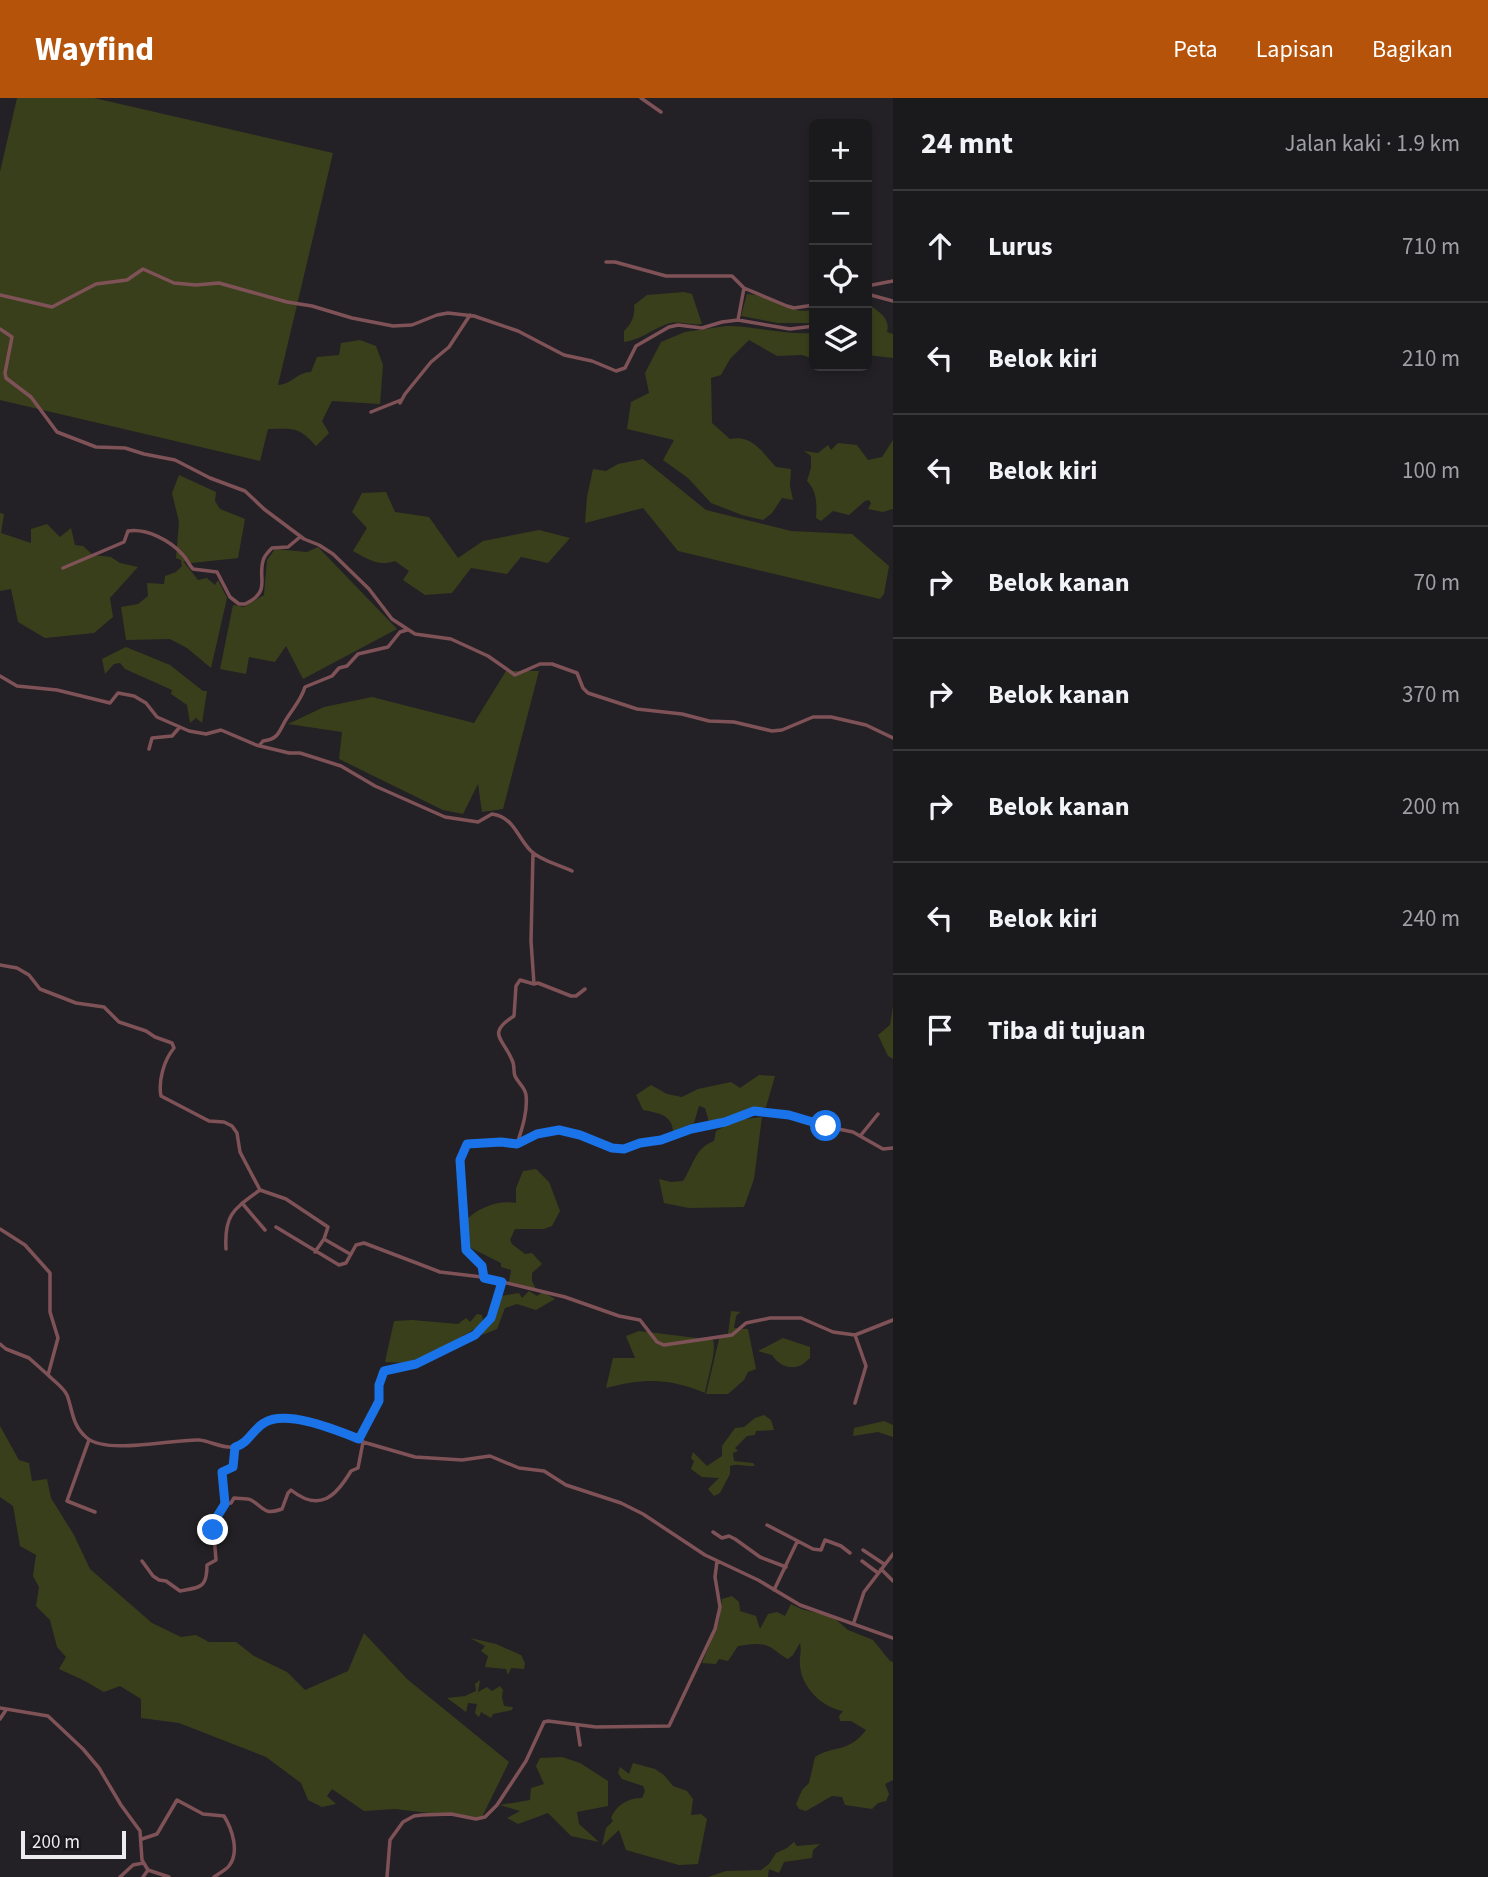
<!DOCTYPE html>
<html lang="id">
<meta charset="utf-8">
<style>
:root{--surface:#1a191c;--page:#232225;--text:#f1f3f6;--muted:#9fa0a3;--line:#38383b;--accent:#b45309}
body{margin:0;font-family:"Source Sans 3",sans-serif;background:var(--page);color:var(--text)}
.controls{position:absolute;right:21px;top:21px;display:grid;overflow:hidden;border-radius:10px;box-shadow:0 4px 10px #0003}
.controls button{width:63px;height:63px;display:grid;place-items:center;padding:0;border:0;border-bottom:2px solid var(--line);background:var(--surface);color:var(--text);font:35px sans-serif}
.scale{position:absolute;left:21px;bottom:18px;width:105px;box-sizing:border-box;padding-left:7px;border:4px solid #ecebed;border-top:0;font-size:19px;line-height:24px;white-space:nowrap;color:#ecebed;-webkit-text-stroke:5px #1a181c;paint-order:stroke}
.stop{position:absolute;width:21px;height:21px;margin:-16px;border:5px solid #1a73e8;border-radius:50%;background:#fff}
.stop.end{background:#1a73e8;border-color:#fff;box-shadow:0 2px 7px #0008}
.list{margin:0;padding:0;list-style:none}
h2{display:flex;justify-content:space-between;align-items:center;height:91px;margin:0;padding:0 28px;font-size:30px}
h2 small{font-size:23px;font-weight:400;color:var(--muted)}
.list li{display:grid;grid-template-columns:46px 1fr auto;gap:21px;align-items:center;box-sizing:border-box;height:112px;padding:0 28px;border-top:2px solid var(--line)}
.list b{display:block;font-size:26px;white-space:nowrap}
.list em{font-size:23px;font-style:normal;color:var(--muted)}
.icon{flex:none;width:38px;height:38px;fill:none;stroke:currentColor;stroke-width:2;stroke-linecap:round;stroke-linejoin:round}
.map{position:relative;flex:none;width:893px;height:1779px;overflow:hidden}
header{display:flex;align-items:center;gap:42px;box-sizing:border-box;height:98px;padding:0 35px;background:var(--accent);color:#fff}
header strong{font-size:33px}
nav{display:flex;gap:38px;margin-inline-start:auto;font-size:24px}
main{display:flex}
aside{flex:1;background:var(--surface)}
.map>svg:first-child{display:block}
.green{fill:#3a3f1b}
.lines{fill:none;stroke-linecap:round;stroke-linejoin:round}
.minor{stroke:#7f5257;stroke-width:3.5}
.route{stroke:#1a73e8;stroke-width:9}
</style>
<header>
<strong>Wayfind</strong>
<nav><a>Peta</a><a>Lapisan</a><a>Bagikan</a></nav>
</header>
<main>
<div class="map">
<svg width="893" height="1779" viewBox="0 0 893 1779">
<rect width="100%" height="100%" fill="#232125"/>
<path class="green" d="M17,0H94L333,55L278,287C293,286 295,275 311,274L317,259L339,257L341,245L360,242L376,248L383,267L380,306L332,303L322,323L329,335L316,348C298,328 294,331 268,331L260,363L0,302V74Z
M684,194L692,196L702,226C690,228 679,222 667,226C652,231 641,242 624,244V233C632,225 635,218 634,207L647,197Z
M747,196C773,197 786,217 814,212V225H778L741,218Z
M867,205C877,213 891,219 887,234L893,236V260L867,257Z
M726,228C756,228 784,237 814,235V261L802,257L777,258L749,242L730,261L721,277L711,280L712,325L730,341C752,336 762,354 776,369L791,371L790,388L793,402L782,400L772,415L763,422L742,417L711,405L688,380L663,362L674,342L627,331L631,304L649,295L645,275L661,244L685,234Z
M893,342V411L883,414L868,411L871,405L869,402L865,403L849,417L833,413L821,423L816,420C817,406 817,393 807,383L811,370V358L804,353L818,355L828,347L831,352L838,345L857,347L868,362L882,359Z
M643,361L706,412L791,433L852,436L889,468L884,496L880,501L678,453L643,410L585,425L587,399L593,371L606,373L618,366Z
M179,377L216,394L215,403L220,411L245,421L238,460L192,465L183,463L198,482L207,480L215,487L218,482L227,500L211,570L187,550L170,541L126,542L121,509L138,506L148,498L147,485L164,486L165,478L176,474L182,468L181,462L176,460L179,424L172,395Z
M386,394L395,414L429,419L458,460L483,443L539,432L570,440L548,465L521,459L507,476L471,470L452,495L425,497L403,482L409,473L395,463C378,469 368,461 353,453L367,430L352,414L362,395Z
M0,415L4,416L1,435L31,445V431L47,426L60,439L71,430L75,447L83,448L93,457L111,459L120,465L138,469L110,500L113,519L94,535L45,540L18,524L11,491L0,493Z
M318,449L397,531L303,581L286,548L275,564L249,559L246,576L220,571L233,507L244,509L264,497L267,462L275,451L307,454Z
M126,549L170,567L203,593H207L202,625L196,620L190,625L187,607L171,596L172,592L125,571L120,565L114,566L105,576L102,561Z
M506,573H539L503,711L482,714L478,686L463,716L443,712L339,661L342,634L288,626L324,609L372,599L474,625Z
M893,908V961L888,958L878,937L890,927Z
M759,977L775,978L766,1009L709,1024L705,1010L699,1008L694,1025L673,1033C672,1016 657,1015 643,1012L636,997L651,987L667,996L682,999L698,991L731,984L740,990Z
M762,1019L754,1081L744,1109L689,1110L664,1105L659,1081L671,1084L683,1083C693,1068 695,1050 714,1043L716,1033L737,1022Z
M536,1071L549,1084L560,1113L552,1128L544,1131H515L510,1142L512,1146L525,1156L532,1155L542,1166L532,1175V1183L536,1191L509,1184L511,1172L501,1169V1165L467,1148L465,1123C478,1110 497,1102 516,1105V1090L523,1073Z
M529,1193L537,1198L543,1194L555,1201L536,1212L517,1206L505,1210L497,1231L482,1237L495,1205L501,1198L519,1195L522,1200Z
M731,1213L740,1214L736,1218L734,1230L748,1231L756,1271L748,1274L744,1282L728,1296H706L720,1237L728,1236Z
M477,1216L482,1217L483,1226L446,1248L407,1265L385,1264L394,1223L412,1222L458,1226L466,1220L470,1224Z
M639,1233L713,1242C717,1252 707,1282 705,1295C669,1280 644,1280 606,1290L613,1260H635L626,1238Z
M783,1240L810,1249V1260C806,1263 803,1267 799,1268C788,1272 778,1266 772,1257L758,1253Z
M764,1317L771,1322L774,1332L756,1333L755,1337L747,1338L735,1350L738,1353L733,1355L734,1363L753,1365L755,1368C746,1369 738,1365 730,1368V1376L720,1395L714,1398L708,1391L719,1380L702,1379L691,1371L694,1363L691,1360L693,1354L707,1368L722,1358V1348L735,1330L744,1329L755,1320Z
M884,1323L893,1327V1339L878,1334L853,1338L854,1330Z
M0,1328L19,1362L29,1365L32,1383L47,1381L51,1400L74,1437L90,1471L152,1525L181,1539L196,1537L209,1544H236L254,1558L287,1574L305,1592L348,1573L364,1535L407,1581L509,1664L481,1721L395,1711L364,1713L332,1691L327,1698L336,1706L322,1709L308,1702L301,1685L266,1659L179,1625L141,1620V1601L120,1588L104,1594L83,1582L59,1571L66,1559L57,1549L50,1522L36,1508L39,1489L33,1478L36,1457L20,1448L13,1408L0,1399Z
M732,1498L739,1504L740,1513L756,1518L760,1531L768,1516L777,1514L785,1518L791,1506L801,1511L833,1519L848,1532L873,1542L890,1563L893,1564V1682L885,1686L889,1696L886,1703L878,1705L872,1711L845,1707L842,1699L832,1698L806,1713L799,1711L796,1706L802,1692L809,1685L815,1659C834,1647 849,1655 866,1632L851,1623H840L839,1618L843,1613C823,1610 801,1589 800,1567C799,1559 802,1554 800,1545L793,1557L788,1561C780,1557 775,1551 768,1548C760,1544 746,1547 738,1548L728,1563L719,1561L716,1566L702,1565L719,1523L722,1501Z
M470,1540L496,1546L521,1557L525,1565L524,1571L511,1570L508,1577L506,1571L485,1569L488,1558L481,1553L485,1548Z
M480,1582L478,1594L487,1589L492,1593L500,1588L503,1592L502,1599L504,1608L513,1609L512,1612L493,1616L491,1620L481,1614L479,1619L475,1615L477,1606L468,1605L466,1614L447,1600L465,1598L476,1593L475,1586Z
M562,1659L580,1665L608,1683V1708L577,1714L579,1726L599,1744L571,1738L548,1715L518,1726L507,1720L520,1713L500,1707L530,1702L531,1690L544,1686L536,1668L540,1660Z
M633,1665L655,1671L664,1677L673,1688L687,1693L693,1701L691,1717L701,1716L707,1721L698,1766L679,1767L626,1752L619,1732L602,1748L606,1730L613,1723L611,1720C616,1707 628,1700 642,1700L645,1693L643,1688L622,1681L618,1675L620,1669L629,1676Z
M794,1744L797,1748L820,1746L813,1752L812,1760L784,1764L779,1775L769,1771L768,1779H708L726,1773L761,1772L769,1766L776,1755L787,1750Z"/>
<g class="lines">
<path class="minor" d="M641,0L661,14
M606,164H615L666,178H732L744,190L787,208L794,210L814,207
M867,188L893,183
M867,196L893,203
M0,197L52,209L96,186L127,182L143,171L174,185L196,187L219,185L287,204L312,208L352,220L393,228L412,227L437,217L448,215L474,218L518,233L564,257L592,263L616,273L625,270L636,248L669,229L678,227L702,230L722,224L738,222L790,231L814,228
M738,222L744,190
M0,231L12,239L5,275L6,280L31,299L57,334L96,349L125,350L144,356L175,362L210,380L245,393L264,411L304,441L319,447L333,456L369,491L392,521L415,536L451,541L488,558L515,577L540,566H552L577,575L583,590L588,595L637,611L682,616L709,623L734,624L772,633L782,632L813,619H831L866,627L893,640
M400,305L405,296L431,264L449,249L470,217
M371,314L401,302
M63,470L124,444L128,433C147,430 171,443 183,457C187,461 189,467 193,471L217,474L230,499L239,506H245C273,493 256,479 264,460C266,456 269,453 272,450L288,449L300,439
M0,578L17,588L57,592L110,605L118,595L134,598L146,605L157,619L189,633L206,636L221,632L256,647L289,655H300L341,668L375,688L445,719L478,724L492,716C514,719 517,739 531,753C541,763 560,767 572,773
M259,648L263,643C280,641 279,632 287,620C294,609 301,602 305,589L332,578L339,570L347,568L358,556L388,549L400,534L407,532
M149,651L152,640L172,638L179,630
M533,755L531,843L534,886
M0,867L17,870L29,877L40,891L76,905L104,909L119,924L146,933L155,939L172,945L174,950C164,962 158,983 161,998L209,1023L224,1024L232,1028L237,1035L240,1054L260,1092L286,1101L328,1129L324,1141L350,1156
M861,1037L878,1016
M517,1046C543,1032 565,1029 592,1041C604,1046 612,1051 624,1051L760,1013L786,1017L804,1024L853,1034L883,1051L893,1050
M242,1105L265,1132
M276,1129L339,1167L346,1165L356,1147L364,1145L440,1174L482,1179L565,1199L619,1218L640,1222L657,1244L664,1247L732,1237L746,1225L770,1220H801L833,1234L855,1237L893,1222
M0,1131L25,1147L50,1175V1214L58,1240L48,1277C55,1284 63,1289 67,1297C73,1313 72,1328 87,1340C108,1357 172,1341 199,1342C211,1343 222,1351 236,1349C252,1346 255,1323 278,1319L340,1333L363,1344L415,1359L462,1362L490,1358L519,1370L544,1373L566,1387L621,1405L643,1416L705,1457L758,1482L800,1507L893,1540
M226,1151C224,1116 234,1111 260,1092
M315,1154L324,1141
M484,1180L483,1170L469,1157L466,1148L460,1061L469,1045L517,1046C522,1031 528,1013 526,997C525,989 518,985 515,978C513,973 515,967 512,962C503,940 486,936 514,918L516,888L520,882L534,886L538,885L571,898H576L585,891
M855,1237L866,1268L855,1305
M0,1246L6,1251L29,1260L48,1277
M359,1341L379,1303L381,1276C390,1269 406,1270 417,1266C435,1259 483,1236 491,1220C496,1210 499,1195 502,1184
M89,1342L67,1403L95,1414
M235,1349L233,1369L222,1374V1377L225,1406L231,1405L234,1400C239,1401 247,1400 251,1402C264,1409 263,1418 282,1411L288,1395L291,1392C320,1415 336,1398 351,1373L358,1370L363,1344
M767,1427L813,1451L821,1452L825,1442L841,1448L850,1455
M713,1434L722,1440L729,1438L735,1441L760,1459L786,1469
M863,1452L884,1466
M142,1463L153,1478L159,1482L166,1483L180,1493C200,1489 207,1491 207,1467L216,1462L213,1426L225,1406
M862,1463L878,1475
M881,1471L893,1483
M774,1492L797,1444
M854,1524L864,1494L893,1456
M0,1610L48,1618L83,1651L99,1670L121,1707L140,1733L142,1762L148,1772
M0,1621L6,1612
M577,1627L580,1647
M142,1741L157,1736L177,1702L203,1716L224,1718C232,1731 240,1754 229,1768C226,1772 218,1776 214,1779
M120,1779L133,1767L143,1765
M143,1779L148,1772L169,1779
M387,1779L390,1742L403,1724L414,1718L422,1717L451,1716L476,1721L485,1719L497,1707L526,1663L544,1624L548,1623L596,1629L669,1628L715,1531L720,1509L715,1479L717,1463"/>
</g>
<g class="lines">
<path class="route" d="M213,1432V1425L225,1406L222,1374L233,1369L235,1349C249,1345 252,1332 264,1325C286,1311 336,1332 359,1341L379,1303V1287L384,1273L416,1266L475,1237L491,1220L502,1184L484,1180L482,1168L466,1152L460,1062L467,1046L501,1044L517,1046L537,1036L559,1032L580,1037L612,1050L624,1051L640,1045L661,1042L691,1031L725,1024L754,1013L789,1017L826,1028"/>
</g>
</svg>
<div class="controls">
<button>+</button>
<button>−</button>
<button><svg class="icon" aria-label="locate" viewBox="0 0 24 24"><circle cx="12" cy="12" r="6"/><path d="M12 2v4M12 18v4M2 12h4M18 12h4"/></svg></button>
<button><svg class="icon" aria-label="layers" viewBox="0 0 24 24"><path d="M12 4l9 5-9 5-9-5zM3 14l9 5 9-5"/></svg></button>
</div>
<div class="scale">200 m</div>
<div class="stop" style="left:826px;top:1028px"></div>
<div class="stop end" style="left:213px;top:1432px"></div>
</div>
<aside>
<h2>24 mnt<small>Jalan kaki · 1.9 km</small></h2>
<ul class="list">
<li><svg class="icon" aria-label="ahead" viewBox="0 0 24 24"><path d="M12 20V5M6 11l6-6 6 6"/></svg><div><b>Lurus</b></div><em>710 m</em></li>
<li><svg class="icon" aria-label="left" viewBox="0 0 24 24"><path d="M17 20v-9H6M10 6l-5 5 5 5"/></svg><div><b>Belok kiri</b></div><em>210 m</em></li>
<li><svg class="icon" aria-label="left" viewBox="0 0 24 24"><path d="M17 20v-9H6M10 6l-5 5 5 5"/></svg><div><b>Belok kiri</b></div><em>100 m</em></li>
<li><svg class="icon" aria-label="right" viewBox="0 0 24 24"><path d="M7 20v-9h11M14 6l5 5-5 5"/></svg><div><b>Belok kanan</b></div><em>70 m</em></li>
<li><svg class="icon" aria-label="right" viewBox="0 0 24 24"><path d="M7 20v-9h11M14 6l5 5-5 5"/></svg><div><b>Belok kanan</b></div><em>370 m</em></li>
<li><svg class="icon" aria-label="right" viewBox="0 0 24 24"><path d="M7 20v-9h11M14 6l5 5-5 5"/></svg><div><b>Belok kanan</b></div><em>200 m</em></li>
<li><svg class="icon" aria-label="left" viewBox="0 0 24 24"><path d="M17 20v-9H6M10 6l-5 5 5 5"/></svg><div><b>Belok kiri</b></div><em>240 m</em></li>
<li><svg class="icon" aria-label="arrive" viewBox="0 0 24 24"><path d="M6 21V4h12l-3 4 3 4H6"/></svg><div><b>Tiba di tujuan</b></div></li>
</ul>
</aside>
</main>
